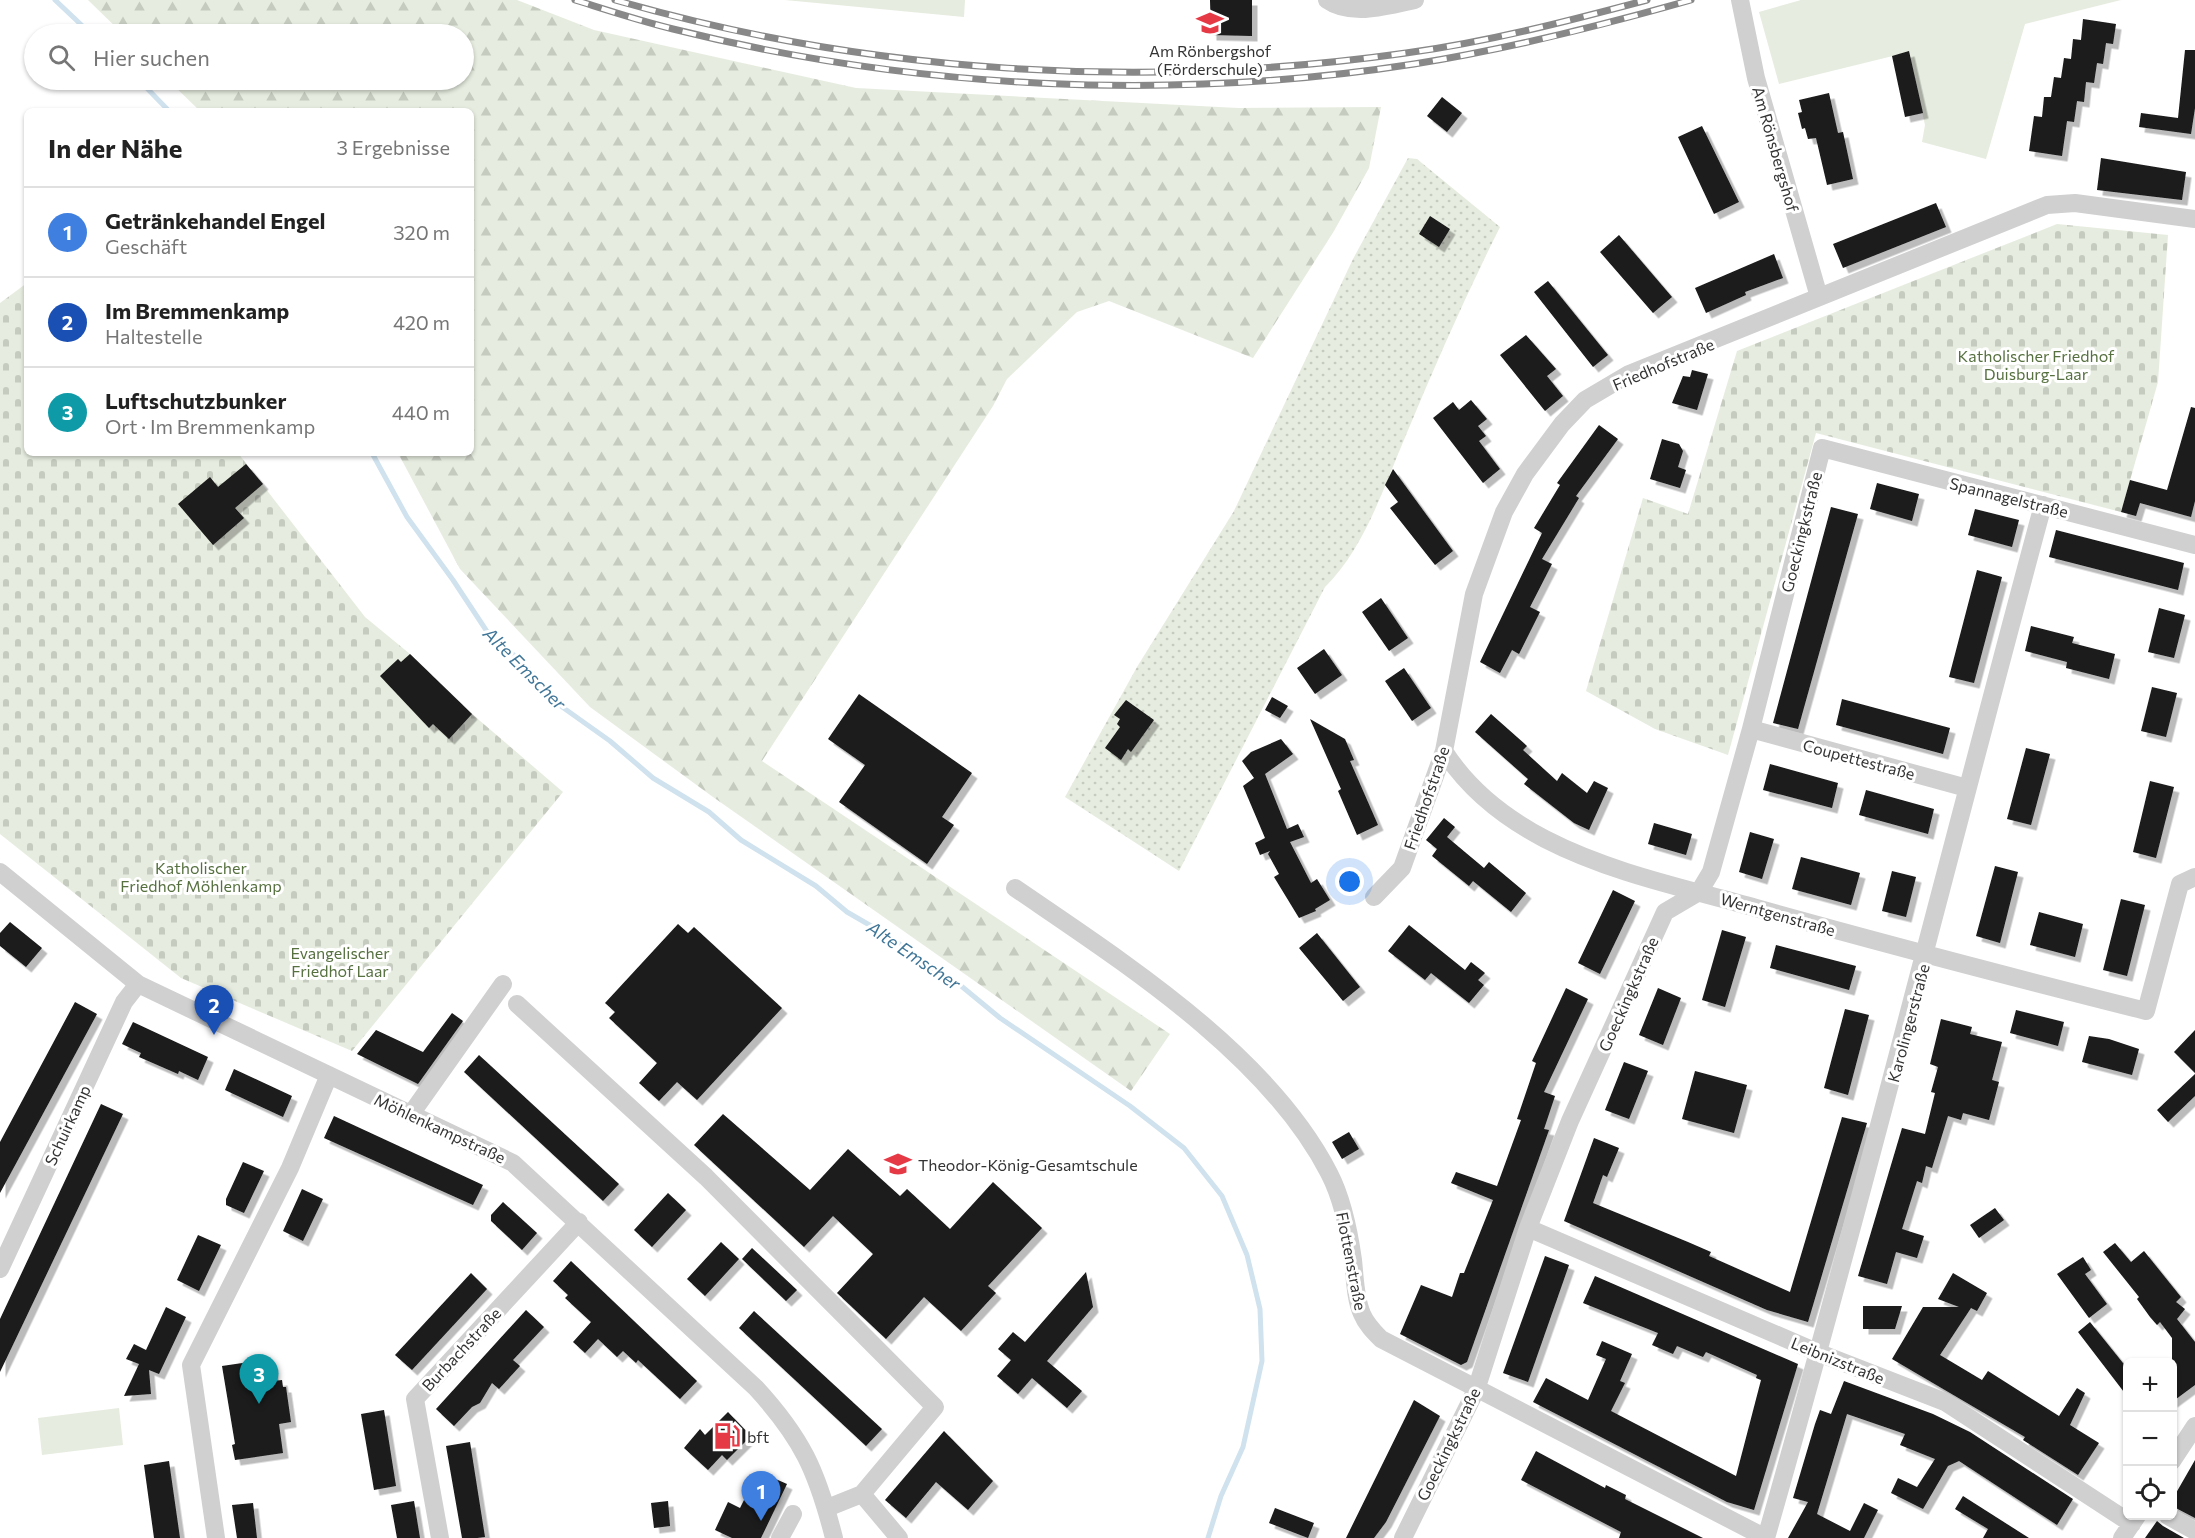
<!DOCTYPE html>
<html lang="de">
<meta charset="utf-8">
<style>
:root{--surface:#fff;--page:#f6f6f6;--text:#222;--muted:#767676;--line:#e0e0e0;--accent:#e63946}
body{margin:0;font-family:Commissioner,sans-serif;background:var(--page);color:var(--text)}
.controls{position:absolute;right:18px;bottom:18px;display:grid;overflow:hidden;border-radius:9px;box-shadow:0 2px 4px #0004}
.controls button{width:54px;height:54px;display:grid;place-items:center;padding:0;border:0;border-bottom:2px solid var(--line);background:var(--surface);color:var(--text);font:30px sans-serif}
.you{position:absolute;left:1350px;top:882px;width:21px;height:21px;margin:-15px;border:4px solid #fff;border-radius:50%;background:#1a73e8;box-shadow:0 0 0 9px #1a73e833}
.badge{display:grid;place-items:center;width:39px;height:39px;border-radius:50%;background:var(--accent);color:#fff;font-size:20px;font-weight:700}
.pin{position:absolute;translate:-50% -50px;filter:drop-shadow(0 2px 3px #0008)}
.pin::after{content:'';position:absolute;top:32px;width:21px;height:18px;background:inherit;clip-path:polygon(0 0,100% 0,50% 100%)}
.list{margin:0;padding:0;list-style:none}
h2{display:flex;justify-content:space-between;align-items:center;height:78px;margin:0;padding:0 24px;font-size:26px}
h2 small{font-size:20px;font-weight:400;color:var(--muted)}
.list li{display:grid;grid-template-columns:39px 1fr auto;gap:18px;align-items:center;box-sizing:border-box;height:90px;padding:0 24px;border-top:2px solid var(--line)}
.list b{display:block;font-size:22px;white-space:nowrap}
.list p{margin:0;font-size:20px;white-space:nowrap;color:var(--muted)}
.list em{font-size:20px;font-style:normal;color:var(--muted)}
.icon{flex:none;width:33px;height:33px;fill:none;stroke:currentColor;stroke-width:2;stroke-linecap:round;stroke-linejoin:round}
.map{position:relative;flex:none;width:2195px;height:1538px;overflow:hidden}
.search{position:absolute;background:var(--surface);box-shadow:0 2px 4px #0004;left:24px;top:24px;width:450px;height:66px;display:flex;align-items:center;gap:15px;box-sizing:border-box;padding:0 21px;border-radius:33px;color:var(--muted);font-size:22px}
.panel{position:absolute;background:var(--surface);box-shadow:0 2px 4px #0004;left:24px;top:108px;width:450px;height:348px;border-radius:9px}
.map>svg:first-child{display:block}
.forest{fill:url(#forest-firs)}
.cemetery{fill:url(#cemetery-stones)}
.park{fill:#e6ecdf}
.garden{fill:url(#garden-dots)}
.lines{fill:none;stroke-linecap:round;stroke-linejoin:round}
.stream{stroke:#cfe2ee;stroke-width:5}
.building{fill:#1a1a1a;filter:url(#shadow)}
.minor{stroke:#d0d0d0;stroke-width:18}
.rail-casing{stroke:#888;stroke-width:7}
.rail{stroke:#fff;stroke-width:4.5;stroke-dasharray:14;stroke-linecap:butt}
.labels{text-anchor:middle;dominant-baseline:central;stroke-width:6;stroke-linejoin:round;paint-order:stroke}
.poi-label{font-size:16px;fill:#333;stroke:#fff;text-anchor:start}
.street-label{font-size:16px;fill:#333;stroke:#fff}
.park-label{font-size:16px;fill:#56703f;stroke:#fff}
.water-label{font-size:18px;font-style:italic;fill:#3f7597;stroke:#fff}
</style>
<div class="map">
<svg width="2195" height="1538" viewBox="0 0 2195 1538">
<defs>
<pattern id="forest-firs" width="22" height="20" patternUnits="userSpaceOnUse" patternTransform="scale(1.5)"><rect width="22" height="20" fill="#e6ecdf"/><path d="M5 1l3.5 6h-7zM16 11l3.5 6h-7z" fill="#c6cbc0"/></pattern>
<pattern id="cemetery-stones" width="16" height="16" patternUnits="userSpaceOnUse" patternTransform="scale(1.5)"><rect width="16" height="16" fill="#e6ecdf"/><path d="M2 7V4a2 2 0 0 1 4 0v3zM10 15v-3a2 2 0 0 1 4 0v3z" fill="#c6cbc0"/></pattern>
<pattern id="garden-dots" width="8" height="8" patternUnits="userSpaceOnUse" patternTransform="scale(1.5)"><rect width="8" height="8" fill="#e6ecdf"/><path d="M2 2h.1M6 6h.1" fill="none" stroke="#c6cbc0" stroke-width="1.8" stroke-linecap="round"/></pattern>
<filter id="shadow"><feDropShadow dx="5.5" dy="5.5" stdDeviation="0" flood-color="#0004"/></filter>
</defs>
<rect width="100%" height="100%" fill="#fff"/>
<path class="forest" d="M88,0H517L594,30L856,88L1238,108L1381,107L1369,168L1334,231L1253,358L1109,301L1077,312L1007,379L993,406L762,761L1170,1034L1131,1091L713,797L590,707L460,569L398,453H471V111H200L168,80H464V34H123Z"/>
<path class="cemetery" d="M2057,224L2168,235L2158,382L2121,512L1816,433L1728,755L1655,729L1586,691L1643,498L1688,514L1737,351Z
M27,283V453H238L365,617L410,654L472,714L563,792L352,1051L181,978L0,834V303Z"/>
<path class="park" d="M785,0H965L964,17Z
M1801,0H2121L2025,24L1986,159L1922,142L1925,125L1909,52L1779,84L1759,12Z
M119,1408L123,1445L42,1455L38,1418Z"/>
<path class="garden" d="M1408,158L1417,159L1500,227C1466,295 1435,365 1406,435C1384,486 1365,548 1325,587L1179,871L1065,797L1137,667L1234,511L1353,259Z"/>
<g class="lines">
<path class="stream" d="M55,0L91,34
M139,80L169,111
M372,453L407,517L453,580L486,630L530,670L558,704L610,741L653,778L709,812L741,840L816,886L847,912L892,938L929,968L960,985L1000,1018L1130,1106L1184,1148L1222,1196L1247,1255L1260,1309L1262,1361L1243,1447L1221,1496L1208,1538"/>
</g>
<path class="building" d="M1210,0H1252V36L1211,35Z
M2083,19L2116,24L2113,44L2106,43L2103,64L2097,63L2094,83L2086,82L2084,102L2077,101L2074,122L2067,121L2062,156L2029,151L2034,116L2042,117L2044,97H2051L2054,77L2061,78L2064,58L2071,59L2073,39L2081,40Z
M2185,50H2195V108L2191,134L2139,127L2141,113L2178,118Z
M1909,51L1923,113L1905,117L1892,56Z
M1829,93L1838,133L1843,132L1853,179L1827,185L1816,138L1808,139L1805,128L1802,129L1798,113L1802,112L1799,100Z
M1442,97L1462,113L1447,132L1427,116Z
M1702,126L1739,202L1714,214L1678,137Z
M2101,158L2186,172L2182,200L2097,190Z
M1936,203L1946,227L1843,268L1833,244Z
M1430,216L1450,229L1439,247L1419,234Z
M1619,235L1672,297L1653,313L1600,252Z
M1774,254L1783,278L1745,292L1746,295L1706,313L1695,288Z
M1548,281L1608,355L1593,367L1534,292Z
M1526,335L1556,369L1547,376L1563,396L1545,411L1500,355Z
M1692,370L1708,374L1697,410L1672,403L1683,376L1690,377Z
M1471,400L1487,419L1478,426L1486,436L1479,441L1500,469L1483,483L1433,418L1453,402L1459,410Z
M2191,407L2195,408V501L2191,517L2140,503L2136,516L2121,512L2130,480L2167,490Z
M1599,425L1618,439L1576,496L1579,498L1542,559L1552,564L1530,607L1540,612L1519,654L1512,650L1500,673L1480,662L1542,533L1534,528L1560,485L1557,483Z
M1662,439L1679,444L1683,451L1678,467L1686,470L1680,488L1650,479Z
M246,464L263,484L235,508L244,518L213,545L178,504L210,477L218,487Z
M1393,469L1453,551L1435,565L1390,508L1398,502L1385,485Z
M1877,483L1919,494L1912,521L1870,509Z
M1831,507L1858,514L1798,729L1773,723Z
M1975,509L2019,520L2012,547L1968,535Z
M2056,530L2184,563L2178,590L2049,557Z
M1977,570L2002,577L1974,683L1949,677Z
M1381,598L1408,638L1389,651L1362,612Z
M2159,608L2185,615L2174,658L2148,652Z
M2031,626L2074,637L2072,643L2115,654L2109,679L2066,668L2067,662L2025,651Z
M1324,649L1342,675L1315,694L1297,668Z
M410,654L472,714L449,739L433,724L429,728L380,676L398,659L401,662Z
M1404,668L1431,708L1412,721L1385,681Z
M2152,687L2177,693L2166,737L2141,731Z
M859,694L972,773L942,817L954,825L927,864L839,802L865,765L828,739Z
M1272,697L1288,706L1280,718L1265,710Z
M1842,699L1950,728L1943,754L1836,725Z
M1126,700L1154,720L1131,752L1128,749L1121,760L1105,748L1120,727L1117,724L1120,719L1114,715Z
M1491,714L1527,746L1523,750L1557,781L1562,773L1587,793L1594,781L1608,788L1589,830L1574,823L1524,784L1528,779L1475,732Z
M1310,719L1345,739L1354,760L1350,761L1378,825L1357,835L1338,791L1341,789Z
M1281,739L1293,754L1265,774L1287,829L1298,824L1304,837L1290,842L1311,883L1317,879L1330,900L1315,909L1316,911L1299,918L1274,877L1279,874L1268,854L1270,851L1260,855L1255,843L1265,838L1243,786L1254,778L1242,761L1251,752Z
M2026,748L2050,754L2031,825L2007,819Z
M1770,764L1838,783L1832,808L1763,790Z
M2150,781L2174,787L2156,858L2133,852Z
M1866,790L1934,809L1928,834L1859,815Z
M1444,818L1455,827L1447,837L1484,868L1489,862L1526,893L1511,912L1473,881L1469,886L1432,856L1437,849L1426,840Z
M1654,823L1692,834L1686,855L1648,844Z
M1750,832L1774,839L1762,879L1739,872Z
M1801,857L1860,873L1851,905L1792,889Z
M1995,866L2018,872L2000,943L1976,936Z
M1892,871L1916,877L1906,917L1882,911Z
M1613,890L1635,901L1600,974L1578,963Z
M2121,899L2145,905L2127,976L2103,970Z
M2039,912L2083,924L2075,957L2030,945Z
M10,922L42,948L26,967L0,946V933Z
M678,924L688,933L694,927L782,1008L697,1100L677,1082L659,1101L639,1083L657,1063L609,1018L615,1012L605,1003Z
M1409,925L1465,970L1471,962L1485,973L1478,980L1484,985L1469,1003L1431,973L1425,980L1388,951Z
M1722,930L1746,937L1725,1007L1702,1000Z
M1317,933L1360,987L1343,1001L1299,948Z
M1776,945L1856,966L1849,990L1770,968Z
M1566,988L1588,999L1544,1092L1555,1096L1544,1129L1549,1130L1467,1362L1461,1365L1400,1334L1421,1285L1452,1297L1460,1273H1464L1493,1200L1451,1183L1456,1172L1497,1186L1521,1120L1517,1119L1536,1063L1532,1061Z
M1658,988L1681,998L1663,1045L1639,1035Z
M75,1002L97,1014L0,1193V1142Z
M1845,1009L1869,1015L1848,1095L1824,1088Z
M2016,1010L2064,1022L2058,1046L2010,1033Z
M452,1013L463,1021L418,1084L357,1054L376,1030L423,1052Z
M1941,1019L1972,1027L1970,1034L2002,1042L1992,1080L1999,1082L1989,1120L1963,1113L1961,1120L1948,1116L1932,1168L1926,1166L1922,1183L1917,1181L1902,1229L1924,1236L1917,1258L1896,1252L1887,1284L1858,1276L1902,1128L1925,1134L1935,1093L1931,1092L1938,1067L1930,1064Z
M133,1022L208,1057L198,1080L179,1071L178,1074L139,1057L141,1053L122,1044Z
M2195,1030V1073L2174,1052Z
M2089,1036L2109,1039L2139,1049L2132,1075L2082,1062Z
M479,1055L619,1184L603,1201L464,1072Z
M1624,1062L1648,1071L1629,1119L1605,1110Z
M234,1069L292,1096L283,1117L225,1090Z
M1695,1071L1747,1085L1734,1133L1682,1119Z
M2195,1074V1096L2168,1122L2157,1110Z
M101,1104L123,1114L0,1372V1319Z
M723,1114L810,1190L848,1149L900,1196L907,1189L950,1229L993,1182L1042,1228L988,1286L996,1293L961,1331L924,1297L886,1339L837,1293L873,1254L833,1216L804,1247L694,1145Z
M334,1116L483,1185L473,1205L324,1138Z
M1842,1117L1867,1123L1808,1322L1767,1310L1564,1221L1594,1138L1619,1148L1607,1177L1603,1175L1593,1203L1688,1242L1711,1252L1709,1256L1790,1292Z
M1349,1132L1359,1149L1342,1159L1332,1142Z
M243,1162L264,1171L244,1213L226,1205V1199Z
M302,1189L323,1199L303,1241L283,1231Z
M668,1193L686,1210L652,1247L634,1230Z
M503,1202L537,1233L522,1250L491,1221V1215Z
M1995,1208L2004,1220L1979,1238L1970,1225Z
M198,1235L221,1245L199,1291L177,1280Z
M721,1242L739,1259L705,1296L687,1279Z
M2115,1243L2131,1262L2144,1251L2181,1297L2176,1302L2185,1309L2177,1319L2195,1342V1385L2172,1402V1338L2160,1322L2157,1325L2150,1317L2137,1299L2139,1297L2103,1252Z
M752,1248L797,1290L786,1301L742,1259Z
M1545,1256L1569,1265L1528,1382L1503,1373Z
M2083,1257L2091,1270L2085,1274L2107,1304L2089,1318L2057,1274Z
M571,1261L697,1381L680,1399L638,1360L636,1363L623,1351L617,1357L598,1339L585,1353L573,1342L591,1322L565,1298L568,1295L553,1281Z
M1086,1272L1093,1307L1047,1361L1082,1391L1067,1408L1032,1378L1018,1394L997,1376L1011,1360L998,1349L1013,1332L1025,1342Z
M471,1273L487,1289L412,1370L395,1355Z
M1953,1273L1987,1293L1977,1311L1971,1308L1940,1355L1982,1380L1988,1371L2059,1416L2077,1388L2085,1393L2070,1425L2099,1443L2078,1475L2023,1440L2025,1437L1892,1359L1923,1307H1959L1938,1299Z
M1595,1276L1798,1364L1754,1510L1727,1502L1533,1402L1546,1378L1588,1400L1606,1359L1596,1355L1602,1341L1632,1354L1620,1381L1625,1383L1611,1411L1736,1476L1761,1380L1756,1378L1757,1375L1706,1352L1703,1357L1677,1346L1673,1354L1652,1345L1658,1333L1583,1303Z
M1863,1306H1902L1895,1329H1863Z
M166,1307L186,1317L159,1374L149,1370L151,1394L124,1396L139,1364L126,1359L134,1344L146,1350Z
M526,1310L544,1327L513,1360L520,1366L499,1389L492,1383L480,1403L472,1407L454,1426L436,1409Z
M754,1311L882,1429L866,1446L739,1328Z
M2090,1322L2127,1368V1396L2078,1332Z
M270,1359L274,1381L282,1380L283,1387H286L291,1422L279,1424L283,1453L235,1460L232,1445L235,1444L222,1366Z
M1844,1381L1933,1414L1970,1432L2073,1499L2057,1525L1959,1461L1948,1466L1923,1509L1891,1493L1898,1478L1917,1487L1935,1459L1900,1445L1905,1434L1847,1414L1817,1514L1850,1531L1864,1503L1878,1510L1864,1538H1788L1808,1502L1793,1498L1815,1424L1820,1410L1831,1414Z
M1414,1400L1440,1416L1386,1522L1374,1538H1346Z
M384,1410L396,1486L374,1490L361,1414Z
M728,1412L751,1436L727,1460L722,1455L708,1470L684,1448L700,1429L705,1435Z
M944,1431L993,1481L968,1510L936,1482L906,1518L885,1500Z
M470,1442L485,1537L477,1538H462L446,1446Z
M1536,1451L1605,1488L1606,1485L1626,1495L1625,1499L1703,1538H1619L1621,1532L1521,1480Z
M2195,1460V1518L2172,1506V1500Z
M169,1461L180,1538H154L144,1465Z
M762,1473L787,1484L761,1538H732L715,1530L728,1502L740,1508L754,1480L758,1482Z
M1963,1496L2029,1538H1983L1988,1529L1955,1509Z
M414,1501L420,1538H397L391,1505Z
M668,1501L670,1526L654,1528L651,1503Z
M253,1503L257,1538H237L232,1505Z
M1275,1508L1314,1523L1308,1538L1269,1523Z
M2157,1521L2163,1526L2184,1538H2145Z"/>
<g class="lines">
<path class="minor" d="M1327,0C1351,17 1388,6 1415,0
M1740,0L1756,78L1819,297
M1751,729L1967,788
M1444,751C1468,789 1505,818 1545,839C1611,873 1685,888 1756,908C1885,944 2015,978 2146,1011L2180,884L2195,877
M0,872L138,984L513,1163L756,1388C802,1438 817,1471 834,1538
M1015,888C1123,962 1268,1054 1329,1173C1343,1200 1349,1231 1353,1260C1355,1278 1355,1298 1362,1314C1366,1324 1374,1332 1381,1339L1766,1538
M1374,897L1402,868L1444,751L1474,594L1504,512L1525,474L1562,424L1585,400L1629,374L2047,205L2075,203L2195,219
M517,1004L706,1177L935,1407L862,1494
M411,1114L503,984
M1528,1228L1819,1353L1945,1402L2132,1524
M0,1269L124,1002L138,984
M2172,1461L2195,1426
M827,1508L862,1494L899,1538
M2168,1516L2195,1531
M216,1538L191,1365L290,1168L329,1075
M440,1538L415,1399L579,1222
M780,1538L793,1514
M1403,1538L1476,1390L1528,1228L1570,1121L1665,912L1699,892L1711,872L1751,729L1822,448L2195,545
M1766,1538C1864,1195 1950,849 2043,505
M2122,1538L2137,1516"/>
<defs>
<path id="rail" d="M575,0C607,10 640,21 673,29C913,89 1170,102 1414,64C1508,49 1600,26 1691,0
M615,0C871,74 1143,90 1406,53C1488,42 1568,21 1647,0"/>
</defs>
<use href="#rail" class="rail-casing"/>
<use href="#rail" class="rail"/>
</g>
<defs>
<symbol id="school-bare" viewBox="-9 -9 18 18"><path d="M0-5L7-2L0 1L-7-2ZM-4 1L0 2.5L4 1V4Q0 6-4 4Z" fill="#e63946" stroke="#fff" stroke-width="2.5" paint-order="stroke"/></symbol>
<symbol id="fuel-bare" viewBox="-9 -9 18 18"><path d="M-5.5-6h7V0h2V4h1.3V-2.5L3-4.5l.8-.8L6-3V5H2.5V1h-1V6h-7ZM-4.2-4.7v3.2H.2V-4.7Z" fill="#e63946" stroke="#fff" stroke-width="2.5" paint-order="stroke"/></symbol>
</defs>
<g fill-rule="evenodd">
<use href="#school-bare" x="1191" y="4" width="38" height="38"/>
<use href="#school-bare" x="879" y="1145" width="38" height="38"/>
<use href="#fuel-bare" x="708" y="1417" width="38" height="38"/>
</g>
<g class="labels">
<g class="poi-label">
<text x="1210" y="50" text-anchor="middle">Am Rönbergshof<tspan x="1210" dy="18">(Förderschule)</tspan></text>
<text x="918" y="1164">Theodor-König-Gesamtschule</text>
<text x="747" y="1436">bft</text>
</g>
<g class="street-label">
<text transform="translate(1776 149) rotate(74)">Am Rönsbergshof</text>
<text transform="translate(1663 364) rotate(-23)">Friedhofstraße</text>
<text transform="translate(2009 497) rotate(14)">Spannagelstraße</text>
<text transform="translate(1801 532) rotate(-76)">Goeckingkstraße</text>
<text transform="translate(1859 759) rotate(15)">Coupettestraße</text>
<text transform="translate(1426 798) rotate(-71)">Friedhofstraße</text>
<text transform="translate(1778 914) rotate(16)">Werntgenstraße</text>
<text transform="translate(1628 994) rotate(-66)">Goeckingkstraße</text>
<text transform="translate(1908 1023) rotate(-75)">Karolingerstraße</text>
<text transform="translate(67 1125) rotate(-65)">Schuirkamp</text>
<text transform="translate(440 1128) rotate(25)">Möhlenkampstraße</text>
<text transform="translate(1352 1261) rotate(79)">Flottenstraße</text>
<text transform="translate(461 1349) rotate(-47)">Burbachstraße</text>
<text transform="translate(1838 1360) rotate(22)">Leibnizstraße</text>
<text transform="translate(1448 1444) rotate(-64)">Goeckingkstraße</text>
</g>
<g class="park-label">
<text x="2036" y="355">Katholischer Friedhof<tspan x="2036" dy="18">Duisburg-Laar</tspan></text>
<text x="201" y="867">Katholischer<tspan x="201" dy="18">Friedhof Möhlenkamp</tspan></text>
<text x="340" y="952">Evangelischer<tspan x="340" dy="18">Friedhof Laar</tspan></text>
</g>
<g class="water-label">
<text transform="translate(525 668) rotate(45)">Alte Emscher</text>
<text transform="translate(914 955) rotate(34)">Alte Emscher</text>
</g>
</g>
</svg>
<div class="controls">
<button>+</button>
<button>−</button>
<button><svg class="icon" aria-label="locate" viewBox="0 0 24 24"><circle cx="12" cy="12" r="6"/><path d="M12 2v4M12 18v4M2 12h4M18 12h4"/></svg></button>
</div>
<div class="you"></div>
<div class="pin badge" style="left:761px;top:1521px;background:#3f7fe0">1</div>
<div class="pin badge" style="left:214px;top:1035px;background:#1a4fb4">2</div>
<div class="pin badge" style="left:259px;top:1404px;background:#0f9aa8">3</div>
<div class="search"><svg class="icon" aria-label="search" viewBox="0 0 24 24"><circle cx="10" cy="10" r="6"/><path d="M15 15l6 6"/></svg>Hier suchen</div>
<section class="panel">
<h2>In der Nähe<small>3 Ergebnisse</small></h2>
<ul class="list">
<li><span class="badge" style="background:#3f7fe0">1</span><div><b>Getränkehandel Engel</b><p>Geschäft</p></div><em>320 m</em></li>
<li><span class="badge" style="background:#1a4fb4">2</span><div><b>Im Bremmenkamp</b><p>Haltestelle</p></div><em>420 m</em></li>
<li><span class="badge" style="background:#0f9aa8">3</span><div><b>Luftschutzbunker</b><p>Ort · Im Bremmenkamp</p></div><em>440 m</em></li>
</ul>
</section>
</div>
